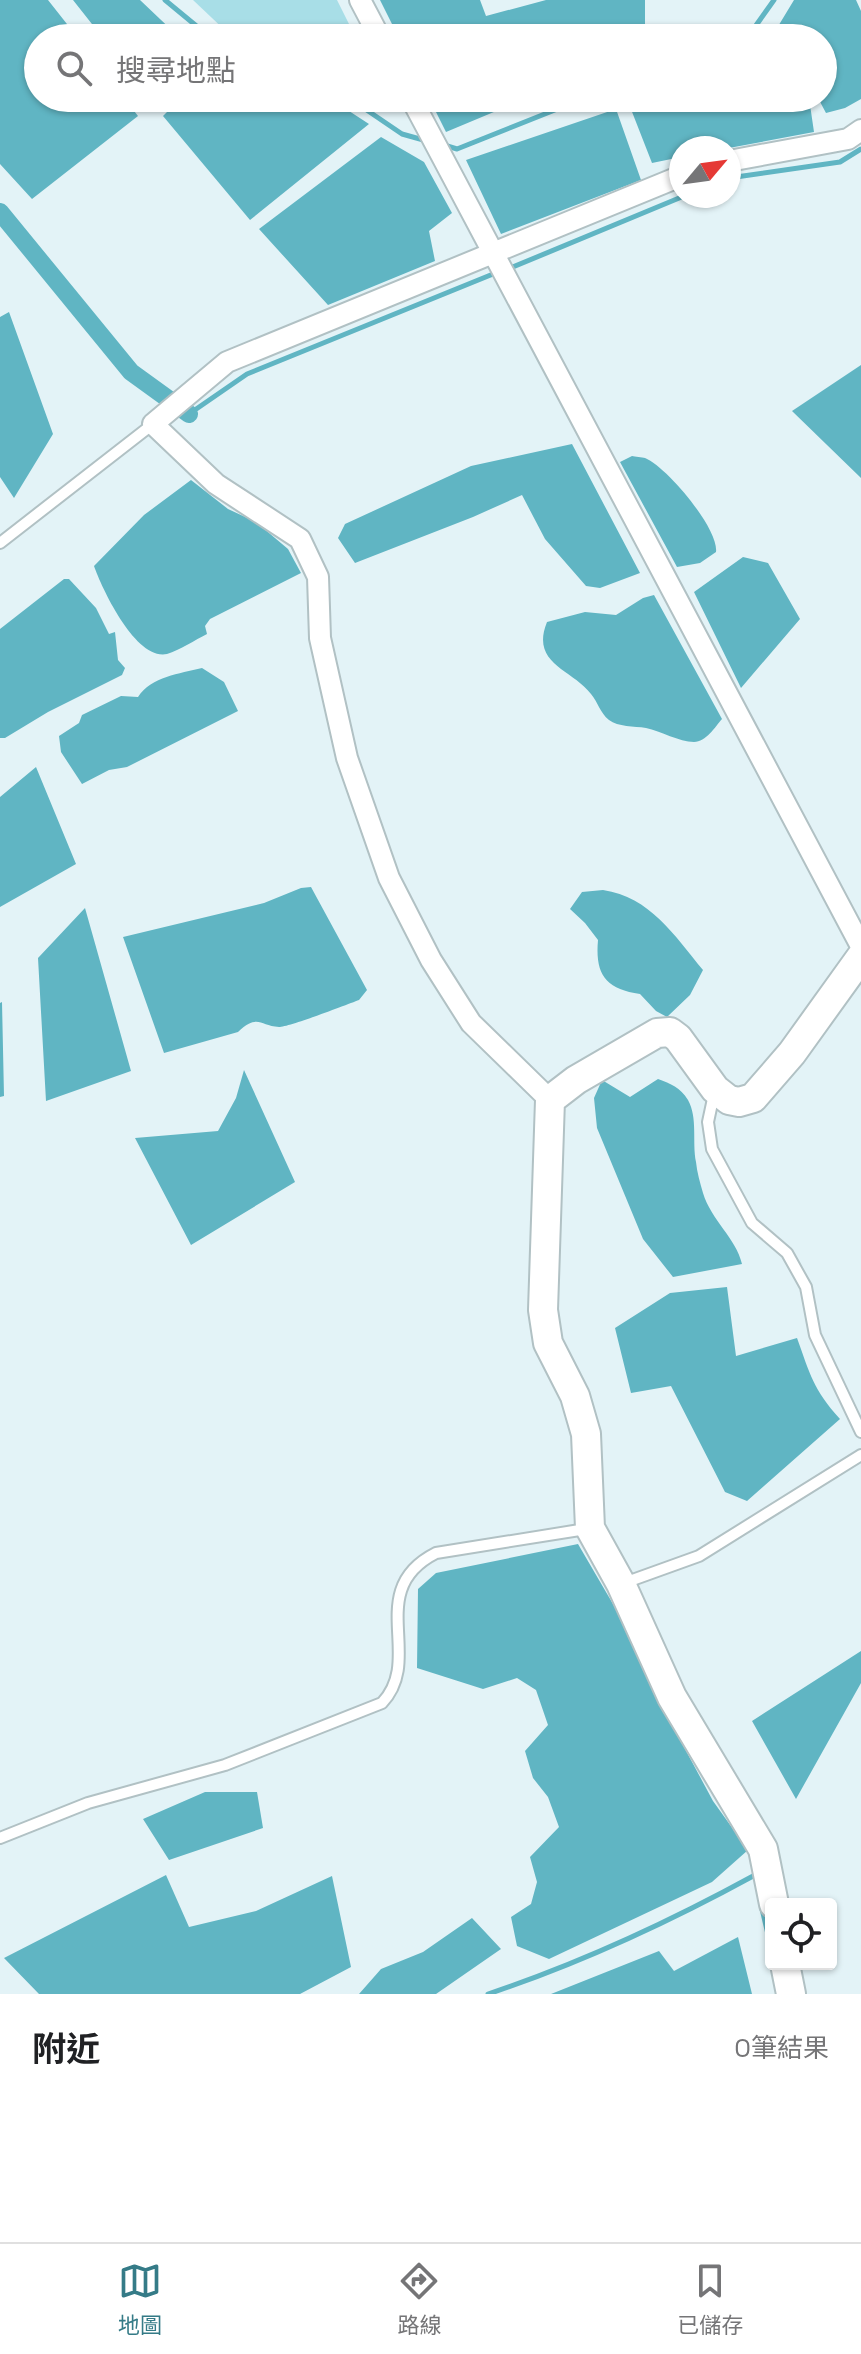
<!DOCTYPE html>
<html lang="zh-TW">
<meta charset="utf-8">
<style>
:root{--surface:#fff;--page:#f6f6f6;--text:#202124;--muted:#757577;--line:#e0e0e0;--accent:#357b87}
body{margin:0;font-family:"Space Grotesk","Noto Sans TC",sans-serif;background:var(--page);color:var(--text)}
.controls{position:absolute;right:24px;bottom:24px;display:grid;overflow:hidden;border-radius:8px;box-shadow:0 2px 6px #0004}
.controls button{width:72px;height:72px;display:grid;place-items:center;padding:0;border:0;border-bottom:2px solid var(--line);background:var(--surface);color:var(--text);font:40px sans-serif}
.compass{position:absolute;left:669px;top:136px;width:72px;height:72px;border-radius:50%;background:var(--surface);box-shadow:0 2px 6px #0004;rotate:61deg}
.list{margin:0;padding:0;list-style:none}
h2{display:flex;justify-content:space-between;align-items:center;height:104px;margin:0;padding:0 32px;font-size:34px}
h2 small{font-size:26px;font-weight:400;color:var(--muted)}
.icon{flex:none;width:44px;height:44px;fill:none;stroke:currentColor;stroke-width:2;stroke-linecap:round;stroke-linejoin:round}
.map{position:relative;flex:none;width:861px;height:1994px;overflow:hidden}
.search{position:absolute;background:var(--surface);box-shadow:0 2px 6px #0004;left:24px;right:24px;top:24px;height:88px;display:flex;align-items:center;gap:20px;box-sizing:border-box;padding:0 28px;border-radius:44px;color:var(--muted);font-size:30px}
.sheet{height:248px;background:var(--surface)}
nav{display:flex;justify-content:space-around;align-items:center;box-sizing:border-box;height:112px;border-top:2px solid var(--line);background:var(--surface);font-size:22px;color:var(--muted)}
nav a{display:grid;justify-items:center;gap:4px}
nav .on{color:var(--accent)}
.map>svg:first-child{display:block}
.green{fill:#a8dee7}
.water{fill:#60b5c3}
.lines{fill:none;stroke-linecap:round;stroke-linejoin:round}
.stream{stroke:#60b5c3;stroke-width:5}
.canal{stroke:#60b5c3;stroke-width:18}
.lane-casing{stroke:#b1c1c4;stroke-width:14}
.street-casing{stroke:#b1c1c4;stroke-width:24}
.secondary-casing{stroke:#b1c1c4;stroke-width:32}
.lane{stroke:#fff;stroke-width:10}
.street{stroke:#fff;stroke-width:20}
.secondary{stroke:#fff;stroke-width:28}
</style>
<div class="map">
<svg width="861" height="1994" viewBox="0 0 861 1994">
<rect width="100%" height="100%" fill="#e3f3f7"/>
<path class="green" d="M193,0H337L356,38H239L231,36Z"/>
<path class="water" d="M0,0H48L78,38H38V98H124L138,116L32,199L0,164Z
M73,0H140L180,38H103Z
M380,0H480L486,16L546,0H645V38H399Z
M794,0H856L861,11V99L845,108L826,113L818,98H823V38H794L774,33Z
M181,98H329L369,124L250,220L163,116Z
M429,98H527L446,132Z
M630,98H809L814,132L729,148H681V157L652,163L627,99Z
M616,109L641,180L501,234L466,160Z
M381,137L424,162L452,213L429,231L435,261L328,305L259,229Z
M9,312L53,434L14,498L0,477V317Z
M861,365V478L792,411Z
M572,444L640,573L600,588L586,586L545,539L522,495L473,517L355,563L338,538L345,524L471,466Z
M632,456C635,457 642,457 645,458C667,467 719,529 716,552L700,563L677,567L620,462Z
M191,480L228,509L256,522L288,549L301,573L210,619L205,626L207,634C195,640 180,650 167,654C136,661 102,589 94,566L144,515Z
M743,557L768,563L800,619L741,688L694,592Z
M64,579H69L96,608L109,634L115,632L118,660L125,668L122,675L48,712L5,738H0V629Z
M654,595L722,719C715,727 706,742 694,742C679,742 661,731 646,728C634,726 618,727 609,720C600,713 598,702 591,694C572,669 530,664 547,622L585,612L616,615L643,598Z
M202,668L224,682L238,711L127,767L109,770L82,784L61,752L59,736L79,723L82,715L121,696L138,697C152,676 179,674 202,668Z
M36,767L76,864L0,907V797Z
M311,887L367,990L359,1000C346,1005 289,1027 279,1027C260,1026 258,1013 238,1032L164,1053L123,937L264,903L301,888Z
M603,890C650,897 674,935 703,970L690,995L667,1017L656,1011L640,994C605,989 595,974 598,940L585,923L570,909L582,892Z
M85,908L131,1071L46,1101L38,958Z
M2,1002L4,1096L0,1097V1003Z
M244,1070L295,1182L191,1245L135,1138L218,1131L236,1098Z
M658,1079C671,1084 680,1087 688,1100C698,1118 692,1142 696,1162C697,1172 700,1183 703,1193C711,1220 736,1238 742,1264L673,1277L643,1239L597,1128L594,1098L602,1080L630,1097Z
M727,1287L736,1356L797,1338C810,1374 813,1389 840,1419L747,1501L725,1492L671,1386L631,1393L615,1328L670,1293Z
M578,1544L620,1616L655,1693L713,1801L748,1850L712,1882L549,1959L517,1946L511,1917L531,1904L537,1882L530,1857L559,1827L548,1797L533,1778L525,1751L548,1725L536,1690L517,1678L483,1689L417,1668L418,1589L436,1573Z
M861,1651V1683L796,1799L752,1721Z
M205,1792H257L263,1828L169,1860L143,1819Z
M166,1875L189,1927L256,1911L332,1876L351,1967L300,1994H39L4,1958Z
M472,1918L501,1949L436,1994H359L381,1969L423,1952Z
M738,1937L752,1994H551L659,1951L674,1971Z"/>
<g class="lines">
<path class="stream" d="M165,0L211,38
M747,38L774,0
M349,98L402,134L427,141
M444,145L457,149L585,98
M729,178L840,162L861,149
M508,269L684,196
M189,414L247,374L498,272
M762,1909L771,1947
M488,1994C581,1963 669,1922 755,1875L756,1880"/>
<path class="canal" d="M0,212L131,372L189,414"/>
<defs>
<path id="lane" d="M0,543L153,424
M714,1094L708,1122L712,1149L752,1223L787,1253L806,1287L815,1335L861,1432
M624,1583L699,1556L861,1455
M0,1838L88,1803L225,1765L382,1703C425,1658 363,1590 436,1553L586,1529"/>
<path id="street" d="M360,0L380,38
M411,98L861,946
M729,161L848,139L861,130
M550,1100L471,1023L431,960L389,878L347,758L320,638L318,577L300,539L216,484L153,424L227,362L681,176"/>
<path id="secondary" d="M774,1904L763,1849L672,1697L621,1584L590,1528L586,1434L575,1396L548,1343L543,1310L550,1100L576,1080L657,1033L670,1032L678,1038L715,1089L729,1100L739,1102L753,1098L792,1053L861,957
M785,1964L791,1994"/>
</defs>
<use href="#lane" class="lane-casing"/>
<use href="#street" class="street-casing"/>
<use href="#secondary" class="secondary-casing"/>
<use href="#lane" class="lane"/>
<use href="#street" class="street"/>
<use href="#secondary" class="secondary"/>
</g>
</svg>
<div class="controls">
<button><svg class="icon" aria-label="locate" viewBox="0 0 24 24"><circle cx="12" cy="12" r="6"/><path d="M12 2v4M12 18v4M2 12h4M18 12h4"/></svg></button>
</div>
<svg class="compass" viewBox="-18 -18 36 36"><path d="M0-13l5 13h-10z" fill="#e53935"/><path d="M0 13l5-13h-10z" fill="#757577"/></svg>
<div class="search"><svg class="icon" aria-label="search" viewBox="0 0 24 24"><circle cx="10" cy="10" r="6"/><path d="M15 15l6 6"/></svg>搜尋地點</div>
</div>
<section class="sheet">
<h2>附近<small>0筆結果</small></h2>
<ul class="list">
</ul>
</section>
<nav>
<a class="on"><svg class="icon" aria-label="map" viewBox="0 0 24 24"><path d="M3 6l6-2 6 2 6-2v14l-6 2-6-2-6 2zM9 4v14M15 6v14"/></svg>地圖</a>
<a><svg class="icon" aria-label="directions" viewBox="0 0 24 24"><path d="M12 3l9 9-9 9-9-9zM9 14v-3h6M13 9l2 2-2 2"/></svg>路線</a>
<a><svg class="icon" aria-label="saved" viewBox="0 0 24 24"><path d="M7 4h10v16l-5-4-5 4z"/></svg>已儲存</a>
</nav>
